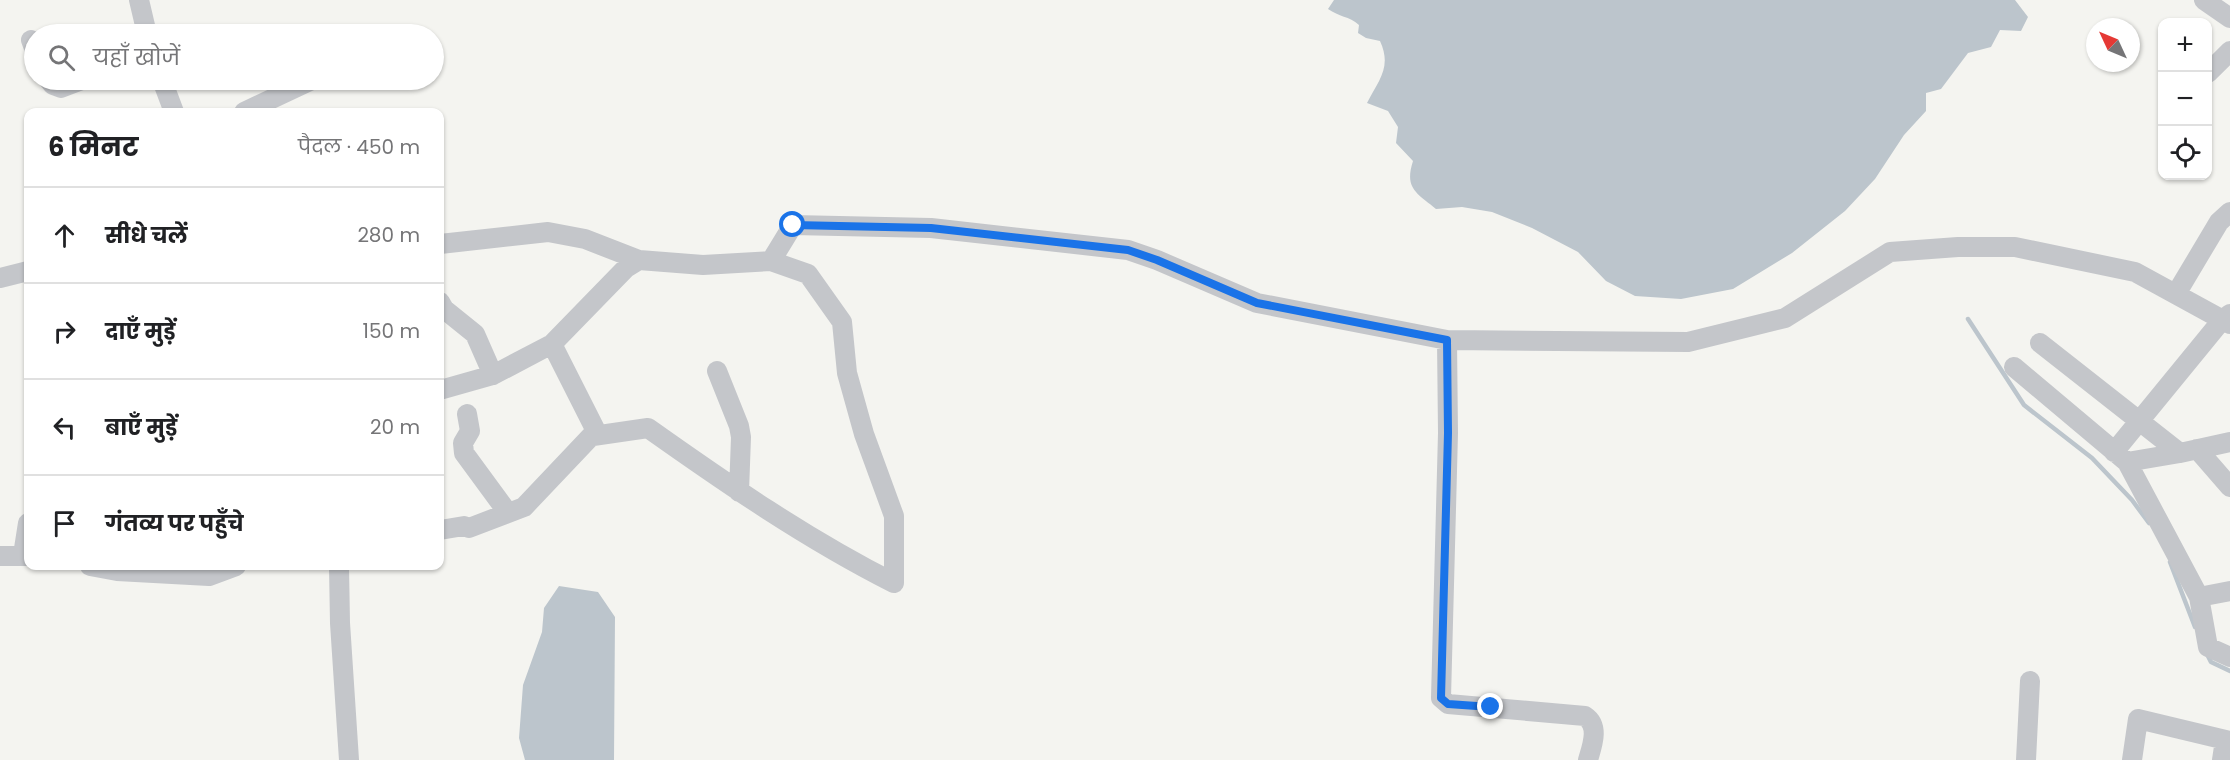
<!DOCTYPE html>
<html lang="hi">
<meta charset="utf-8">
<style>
:root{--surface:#fff;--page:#f6f6f6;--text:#202124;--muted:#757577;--line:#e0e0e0}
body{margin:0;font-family:Poppins,"Noto Sans Devanagari",sans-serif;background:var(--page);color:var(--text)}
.controls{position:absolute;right:18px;top:18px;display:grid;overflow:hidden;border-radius:12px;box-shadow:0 2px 4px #0004}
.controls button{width:54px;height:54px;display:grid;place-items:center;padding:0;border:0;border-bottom:2px solid var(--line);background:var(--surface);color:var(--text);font:30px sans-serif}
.compass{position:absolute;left:2086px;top:18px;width:54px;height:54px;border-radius:50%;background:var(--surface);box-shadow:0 2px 4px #0004;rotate:314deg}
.stop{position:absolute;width:18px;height:18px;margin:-14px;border:4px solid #1a73e8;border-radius:50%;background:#fff}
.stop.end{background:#1a73e8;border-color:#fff;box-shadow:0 2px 6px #0008}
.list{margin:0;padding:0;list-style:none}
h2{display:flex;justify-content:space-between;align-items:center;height:78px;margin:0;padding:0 24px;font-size:26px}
h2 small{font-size:20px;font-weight:400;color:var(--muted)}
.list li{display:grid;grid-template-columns:39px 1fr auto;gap:18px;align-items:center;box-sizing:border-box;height:96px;padding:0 24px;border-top:2px solid var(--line)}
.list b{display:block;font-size:22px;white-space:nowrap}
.list em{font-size:20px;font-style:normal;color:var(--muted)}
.icon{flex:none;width:33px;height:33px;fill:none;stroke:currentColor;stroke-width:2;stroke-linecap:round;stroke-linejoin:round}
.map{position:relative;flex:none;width:2230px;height:760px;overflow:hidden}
.search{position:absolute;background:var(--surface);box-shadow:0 2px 4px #0004;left:24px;top:24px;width:420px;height:66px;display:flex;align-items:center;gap:15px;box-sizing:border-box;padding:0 21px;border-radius:33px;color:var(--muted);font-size:22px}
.panel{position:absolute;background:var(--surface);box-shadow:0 2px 4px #0004;left:24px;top:108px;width:420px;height:462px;border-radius:12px}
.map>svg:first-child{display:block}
.water{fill:#bcc5cc}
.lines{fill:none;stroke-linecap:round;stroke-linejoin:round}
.stream{stroke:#bcc5cc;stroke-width:4.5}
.minor{stroke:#c4c6ca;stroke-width:20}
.route{stroke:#1a73e8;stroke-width:8}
</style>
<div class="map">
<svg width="2230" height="760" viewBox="0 0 2230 760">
<rect width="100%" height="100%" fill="#f4f4f0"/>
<path class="water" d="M1334,0H2015L2028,17L2021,31L2000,30L1991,47L1968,53L1941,89L1926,93V111L1904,135L1875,179L1845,211L1792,253L1733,289L1681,299L1635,296L1606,281L1578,252L1532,228L1492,212L1462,207L1436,209C1417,193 1404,189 1413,161L1396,143L1398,127L1388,111L1367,103C1379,80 1392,67 1380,41L1366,38L1358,33L1359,25C1349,16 1339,17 1328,9Z
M559,586L598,592L615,617L614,760H525L519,738L523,685L542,632L544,608Z"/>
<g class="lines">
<path class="stream" d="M1968,319L2024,405L2092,458L2132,500L2149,523
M2170,562L2195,627
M2207,654L2211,662L2230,671"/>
<path class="minor" d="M139,0L147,34
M2204,0L2230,18
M31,40L34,48
M2208,73L2230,51
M49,80L53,85L61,88L82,80
M162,80L174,112
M244,112L312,80
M440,244L548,232L585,239L639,260
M0,278L28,271
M2176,294L2219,222L2230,212
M440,302L444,309L475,334L493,375
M1447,340L1448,433L1441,698L1448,704L1585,716C1600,726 1592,746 1588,760
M2040,343L2180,453
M2014,367L2127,462L2199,597L2208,647L2230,657
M717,371L739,426L741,437L739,492
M440,390L493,375L552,344L626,268L639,260L703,265L771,261L793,225L931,228L1128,250L1157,260L1257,303L1447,340L1688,342L1785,318L1890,252L1958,247H2015L2135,272L2230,324
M467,414L470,431L463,443L464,453L508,513
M593,436L648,428C727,484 807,539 894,583V516L864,434L847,373L842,322L808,274L771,261
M2197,449L2230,487
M2114,452L2222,320L2230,314
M2127,462L2180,453L2230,442
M440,530L464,526L469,528L524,507L596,431L552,344
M23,555L28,523
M0,556H28
M90,566L117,571L209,576L236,566
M339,566L340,623L349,760
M2199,597L2230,591
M2026,760L2030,681
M2132,760L2138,719L2230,741
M2222,760L2225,740"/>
</g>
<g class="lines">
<path class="route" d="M793,225L931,228L1128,250L1157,260L1257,303L1447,340L1448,433L1441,698L1448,704L1491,707"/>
</g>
</svg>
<div class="controls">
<button>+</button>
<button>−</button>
<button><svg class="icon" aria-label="locate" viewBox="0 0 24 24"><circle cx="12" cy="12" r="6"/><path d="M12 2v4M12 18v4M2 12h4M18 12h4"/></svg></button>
</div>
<svg class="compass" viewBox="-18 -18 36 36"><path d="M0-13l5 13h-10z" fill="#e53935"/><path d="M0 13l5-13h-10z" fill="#757577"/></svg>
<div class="stop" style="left:793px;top:225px"></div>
<div class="stop end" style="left:1491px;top:707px"></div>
<div class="search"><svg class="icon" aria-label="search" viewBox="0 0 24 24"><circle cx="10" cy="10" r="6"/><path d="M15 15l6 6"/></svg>यहाँ खोजें</div>
<section class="panel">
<h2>6 मिनट<small>पैदल · 450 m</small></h2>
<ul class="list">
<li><svg class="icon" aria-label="ahead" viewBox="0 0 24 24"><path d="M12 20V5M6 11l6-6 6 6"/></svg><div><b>सीधे चलें</b></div><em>280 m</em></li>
<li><svg class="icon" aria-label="right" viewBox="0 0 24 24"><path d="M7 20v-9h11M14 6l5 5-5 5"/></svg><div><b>दाएँ मुड़ें</b></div><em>150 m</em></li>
<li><svg class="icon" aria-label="left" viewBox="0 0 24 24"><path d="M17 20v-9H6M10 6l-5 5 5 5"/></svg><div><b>बाएँ मुड़ें</b></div><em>20 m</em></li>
<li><svg class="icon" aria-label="arrive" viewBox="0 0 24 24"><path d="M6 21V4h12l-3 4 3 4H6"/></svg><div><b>गंतव्य पर पहुँचे</b></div></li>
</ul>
</section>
</div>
